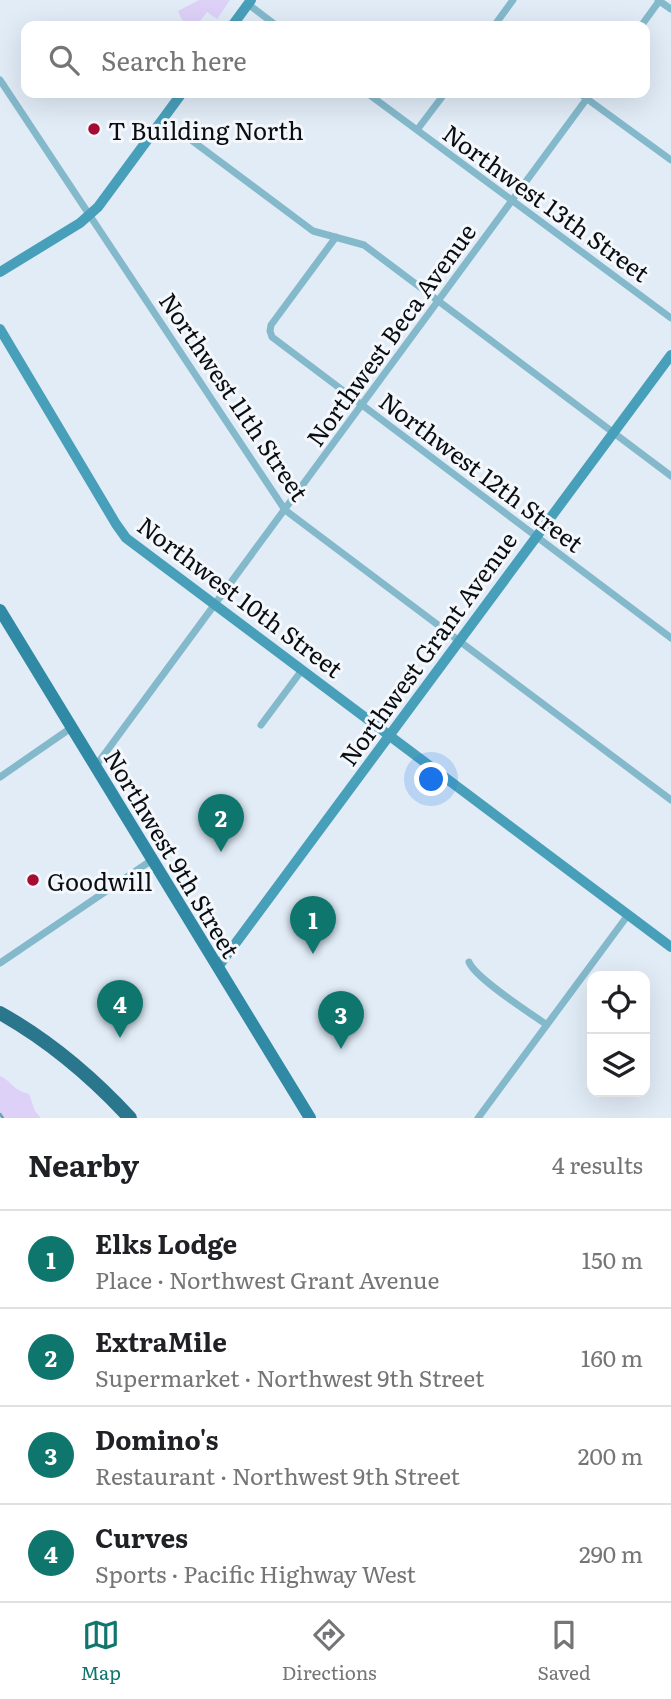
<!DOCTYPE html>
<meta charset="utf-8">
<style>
:root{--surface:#fff;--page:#f2f2f2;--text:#202124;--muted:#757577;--line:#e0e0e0;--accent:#0f766e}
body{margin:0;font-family:Literata,serif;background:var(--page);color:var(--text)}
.controls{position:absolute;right:21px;bottom:21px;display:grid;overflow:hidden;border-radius:14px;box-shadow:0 7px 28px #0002}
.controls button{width:63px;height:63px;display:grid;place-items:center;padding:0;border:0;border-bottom:2px solid var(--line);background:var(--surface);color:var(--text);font:35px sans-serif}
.you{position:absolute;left:432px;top:780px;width:24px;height:24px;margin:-18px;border:5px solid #fff;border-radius:50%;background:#1a73e8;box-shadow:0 0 0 10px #1a73e833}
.badge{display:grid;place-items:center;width:46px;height:46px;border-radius:50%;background:var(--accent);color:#fff;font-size:23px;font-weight:700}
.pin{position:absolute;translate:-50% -58px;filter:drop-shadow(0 2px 4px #0008)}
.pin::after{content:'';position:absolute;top:37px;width:24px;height:21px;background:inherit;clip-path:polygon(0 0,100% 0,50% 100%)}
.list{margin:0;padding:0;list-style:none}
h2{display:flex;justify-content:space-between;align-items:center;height:91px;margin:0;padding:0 28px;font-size:30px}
h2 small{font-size:23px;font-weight:400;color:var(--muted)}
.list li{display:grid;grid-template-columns:46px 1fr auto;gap:21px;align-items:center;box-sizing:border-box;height:98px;padding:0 28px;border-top:2px solid var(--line)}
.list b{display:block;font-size:26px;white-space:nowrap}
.list p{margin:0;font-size:23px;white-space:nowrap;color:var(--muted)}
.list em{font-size:23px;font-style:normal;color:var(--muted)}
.icon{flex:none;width:38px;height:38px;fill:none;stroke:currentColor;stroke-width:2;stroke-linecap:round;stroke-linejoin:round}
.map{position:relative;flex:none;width:671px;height:1118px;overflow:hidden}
.search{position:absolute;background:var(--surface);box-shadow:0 7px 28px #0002;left:21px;right:21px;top:21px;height:77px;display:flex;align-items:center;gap:18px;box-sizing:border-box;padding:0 24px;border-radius:14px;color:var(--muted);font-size:26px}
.sheet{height:483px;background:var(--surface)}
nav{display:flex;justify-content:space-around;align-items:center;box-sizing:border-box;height:98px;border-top:2px solid var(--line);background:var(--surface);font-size:19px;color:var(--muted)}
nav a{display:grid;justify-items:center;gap:4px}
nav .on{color:var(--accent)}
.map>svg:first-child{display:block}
.green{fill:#ddd1f8}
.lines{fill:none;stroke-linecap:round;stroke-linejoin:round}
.stream{stroke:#5ba6a6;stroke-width:2.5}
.street{stroke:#84b9cb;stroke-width:7}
.secondary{stroke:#489fba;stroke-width:10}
.primary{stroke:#308aa5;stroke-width:12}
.highway{stroke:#2a768d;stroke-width:14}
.poi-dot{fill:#a60c33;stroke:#f4f8fd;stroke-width:2.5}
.labels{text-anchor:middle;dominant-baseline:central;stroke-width:6;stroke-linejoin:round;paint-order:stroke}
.poi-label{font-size:24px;fill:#0a0e11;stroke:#f4f8fd;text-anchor:start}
.street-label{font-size:24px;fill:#0a0e11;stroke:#f4f8fd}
</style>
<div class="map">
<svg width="671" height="1118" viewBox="0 0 671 1118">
<rect width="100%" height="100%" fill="#e1ecf7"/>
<path class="green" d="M199,0H230L217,19L207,12L196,26C185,26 182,21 178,11Z
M0,1076C14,1083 11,1089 29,1094L35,1111L41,1118H0Z"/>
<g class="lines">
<path class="stream" d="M0,1114L3,1118"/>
<path class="street" d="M658,0L671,9
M248,4L277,26
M494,26L513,0
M641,26L660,0
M0,80L285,510L671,800
M367,93L671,318
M579,93L671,160
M163,119L313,231L364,245L671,476
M417,130L445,93
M336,237L271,325L270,331L272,337L671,638
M261,725L302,670
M95,767L591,93
M0,777L71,728
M469,962C475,978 530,1013 547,1025
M0,963L152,860
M478,1118L628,915"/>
<path class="secondary" d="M232,26L251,0
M0,272L80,223L98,207L182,93
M0,329L116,524L126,538L671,947
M218,967L671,355"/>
<path class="primary" d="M0,610L310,1118"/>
<path class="highway" d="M0,1013C48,1040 93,1078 130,1118"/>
</g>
<g class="poi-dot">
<circle cx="94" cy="129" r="7"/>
<circle cx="33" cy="880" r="7"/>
</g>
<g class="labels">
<g class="poi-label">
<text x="108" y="129">T Building North</text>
<text x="47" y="880">Goodwill</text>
</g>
<g class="street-label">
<text transform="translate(547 202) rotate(36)">Northwest 13th Street</text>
<text transform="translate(390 334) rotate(-54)">Northwest Beca Avenue</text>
<text transform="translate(235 396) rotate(56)">Northwest 11th Street</text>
<text transform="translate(482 471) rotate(37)">Northwest 12th Street</text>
<text transform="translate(241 596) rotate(37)">Northwest 10th Street</text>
<text transform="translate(427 648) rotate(-54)">Northwest Grant Avenue</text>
<text transform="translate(173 853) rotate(59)">Northwest 9th Street</text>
</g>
</g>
</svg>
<div class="controls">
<button><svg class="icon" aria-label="locate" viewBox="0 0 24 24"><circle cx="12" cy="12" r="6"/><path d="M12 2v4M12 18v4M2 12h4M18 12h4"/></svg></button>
<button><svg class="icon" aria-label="layers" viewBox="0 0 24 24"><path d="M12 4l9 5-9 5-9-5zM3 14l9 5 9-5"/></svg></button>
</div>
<div class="you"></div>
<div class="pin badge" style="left:313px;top:954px">1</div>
<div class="pin badge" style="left:221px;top:852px">2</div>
<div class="pin badge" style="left:341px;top:1049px">3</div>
<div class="pin badge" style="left:120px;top:1038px">4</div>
<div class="search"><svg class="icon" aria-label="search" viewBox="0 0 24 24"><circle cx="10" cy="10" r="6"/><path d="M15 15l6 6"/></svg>Search here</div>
</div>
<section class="sheet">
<h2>Nearby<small>4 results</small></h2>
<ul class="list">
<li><span class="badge">1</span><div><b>Elks Lodge</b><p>Place · Northwest Grant Avenue</p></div><em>150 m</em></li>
<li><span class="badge">2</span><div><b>ExtraMile</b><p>Supermarket · Northwest 9th Street</p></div><em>160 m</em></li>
<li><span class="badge">3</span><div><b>Domino's</b><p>Restaurant · Northwest 9th Street</p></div><em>200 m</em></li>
<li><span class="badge">4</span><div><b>Curves</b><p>Sports · Pacific Highway West</p></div><em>290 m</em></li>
</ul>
</section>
<nav>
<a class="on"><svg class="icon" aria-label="map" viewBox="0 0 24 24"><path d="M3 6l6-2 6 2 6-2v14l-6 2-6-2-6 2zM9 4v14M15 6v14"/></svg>Map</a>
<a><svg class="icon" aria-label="directions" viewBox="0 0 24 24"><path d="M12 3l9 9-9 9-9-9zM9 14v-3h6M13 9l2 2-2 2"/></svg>Directions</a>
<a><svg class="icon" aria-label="saved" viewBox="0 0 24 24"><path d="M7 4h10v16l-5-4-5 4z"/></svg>Saved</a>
</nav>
